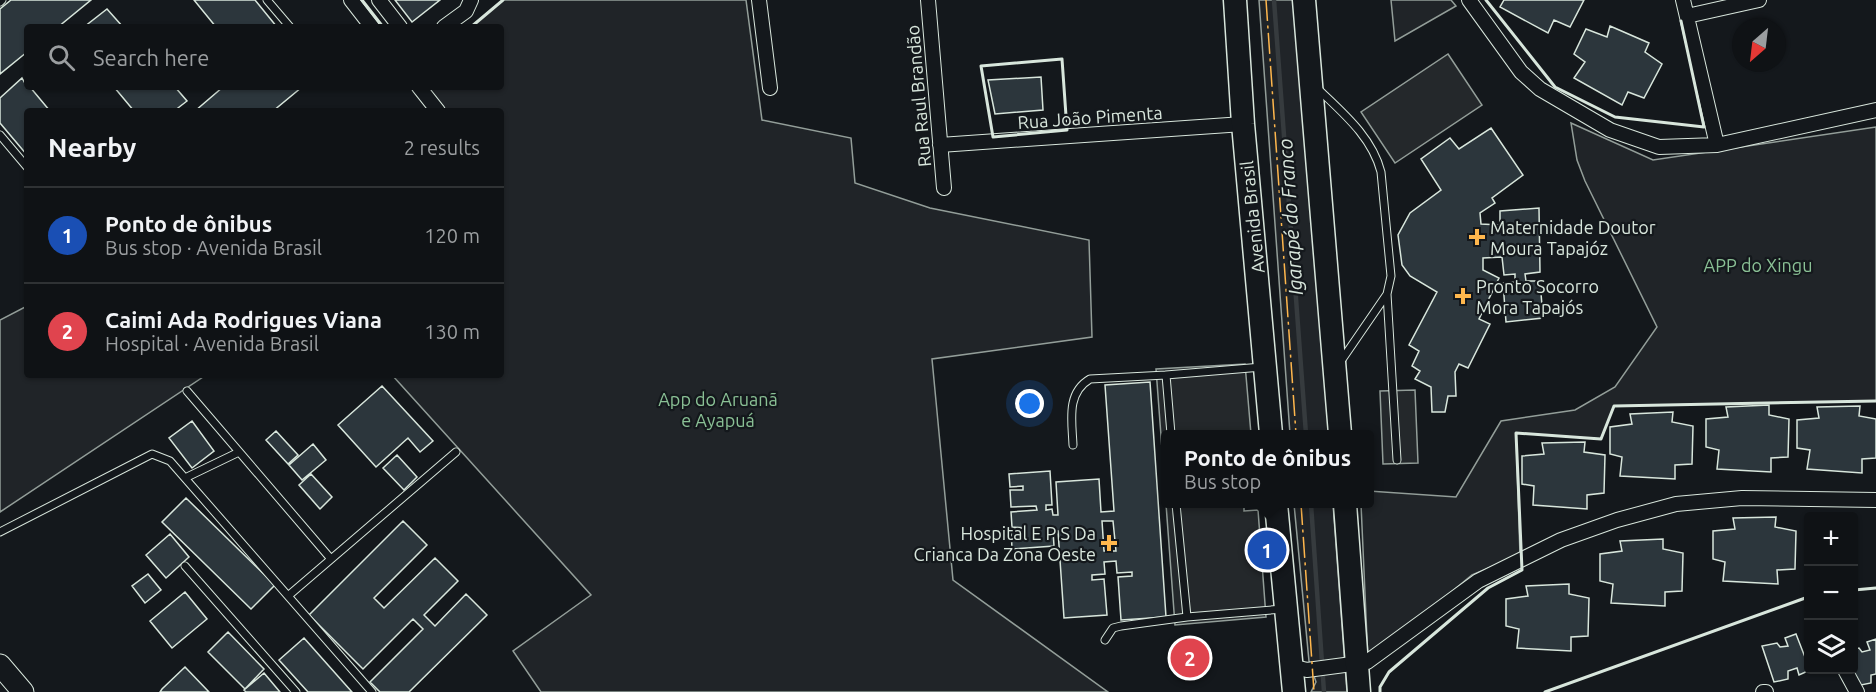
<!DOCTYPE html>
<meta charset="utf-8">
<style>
:root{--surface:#0f1215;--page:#1d2022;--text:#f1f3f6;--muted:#9b9ea0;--line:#2f3234;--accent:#0b8043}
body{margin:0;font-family:Ubuntu,sans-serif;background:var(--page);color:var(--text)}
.controls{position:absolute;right:18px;bottom:18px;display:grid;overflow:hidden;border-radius:6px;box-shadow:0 2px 4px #0004}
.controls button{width:54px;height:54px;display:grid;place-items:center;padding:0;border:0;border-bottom:2px solid var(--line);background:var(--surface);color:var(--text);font:30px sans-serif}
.compass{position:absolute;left:1732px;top:18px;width:54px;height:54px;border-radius:50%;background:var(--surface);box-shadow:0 2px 4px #0004;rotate:208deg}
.you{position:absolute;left:1030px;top:404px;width:21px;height:21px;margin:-15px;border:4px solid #fff;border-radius:50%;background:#1a73e8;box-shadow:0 0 0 9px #1a73e833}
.badge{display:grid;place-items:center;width:39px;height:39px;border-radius:50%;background:var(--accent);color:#fff;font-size:20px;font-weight:700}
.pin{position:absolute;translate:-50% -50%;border:3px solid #fff;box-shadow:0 2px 6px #0006}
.popup{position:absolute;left:1161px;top:430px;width:213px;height:78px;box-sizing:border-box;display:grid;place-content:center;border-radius:6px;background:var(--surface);filter:drop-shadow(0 2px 4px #0005);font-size:20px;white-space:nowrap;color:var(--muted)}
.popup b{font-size:22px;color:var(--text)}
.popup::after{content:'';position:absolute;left:50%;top:100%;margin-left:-12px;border:12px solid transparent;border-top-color:var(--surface)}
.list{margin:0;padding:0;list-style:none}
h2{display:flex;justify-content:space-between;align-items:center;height:78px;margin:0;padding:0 24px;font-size:26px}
h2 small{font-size:20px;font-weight:400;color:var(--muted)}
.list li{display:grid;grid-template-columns:39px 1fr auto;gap:18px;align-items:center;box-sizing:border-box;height:96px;padding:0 24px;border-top:2px solid var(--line)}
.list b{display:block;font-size:22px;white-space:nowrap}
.list p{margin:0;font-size:20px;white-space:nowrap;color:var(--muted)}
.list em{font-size:20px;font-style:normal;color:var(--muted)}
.icon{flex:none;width:33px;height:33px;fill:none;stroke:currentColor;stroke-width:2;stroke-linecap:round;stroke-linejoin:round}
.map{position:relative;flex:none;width:1876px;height:692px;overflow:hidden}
.search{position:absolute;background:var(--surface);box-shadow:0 2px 4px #0004;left:24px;top:24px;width:480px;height:66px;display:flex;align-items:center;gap:15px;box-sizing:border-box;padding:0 21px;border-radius:6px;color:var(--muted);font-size:22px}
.panel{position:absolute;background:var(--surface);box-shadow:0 2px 4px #0004;left:24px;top:108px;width:480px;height:270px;border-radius:6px}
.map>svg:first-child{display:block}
.green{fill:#202428;stroke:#939e99;stroke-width:1.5}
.parking{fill:#24282b;stroke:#939e99;stroke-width:1.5}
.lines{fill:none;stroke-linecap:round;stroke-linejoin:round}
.stream{stroke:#363b3e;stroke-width:4.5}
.building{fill:#2c363c;stroke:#d8e6dc;stroke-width:1.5;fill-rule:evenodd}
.service-casing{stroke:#d8e6dc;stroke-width:9}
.minor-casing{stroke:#d8e6dc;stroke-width:16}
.primary-casing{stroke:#d8e6dc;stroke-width:23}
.trunk-casing{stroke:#d8e6dc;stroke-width:25}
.service{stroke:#14181c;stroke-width:7}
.minor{stroke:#14181c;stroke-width:14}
.primary{stroke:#14181c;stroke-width:21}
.trunk{stroke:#14181c;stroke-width:22}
.wall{stroke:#d8e6dc;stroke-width:3}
.power{stroke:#ffb74d;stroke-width:1.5;stroke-dasharray:21 4.5 3 4.5;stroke-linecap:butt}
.poi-dot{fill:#ffb74d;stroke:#14181c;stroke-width:2}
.labels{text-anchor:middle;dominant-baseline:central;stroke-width:4.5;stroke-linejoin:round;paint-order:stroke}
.street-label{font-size:18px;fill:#d8e6dc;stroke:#14181c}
.poi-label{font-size:18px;fill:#d8e6dc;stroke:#14181c;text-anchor:start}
.park-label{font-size:18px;fill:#8ac095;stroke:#14181c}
.water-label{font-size:20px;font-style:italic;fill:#d8e6dc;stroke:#14181c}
</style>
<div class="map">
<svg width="1876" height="692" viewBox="0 0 1876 692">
<rect width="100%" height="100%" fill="#14181c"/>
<path class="green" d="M503,0H746L762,120L851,138L855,183L930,208L1089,240L1092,337L932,359L953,580L1108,692H541L513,651L591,595L392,375H501V111H442L427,87H501V27H471Z
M1259,0H1293L1312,188L1329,434H1290Z
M1391,0H1451L1456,6L1395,41Z
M1571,123L1653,160L1876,127V401L1614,406L1601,439L1516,433L1520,555L1472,575L1368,661L1361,504H1369V491L1456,497L1501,421L1575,410L1615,387L1657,327L1585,181L1577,160Z
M27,306V375H206L0,512V320Z
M1294,504H1333L1347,692H1311L1316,682L1309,661Z"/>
<path class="parking" d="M1448,54L1482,105L1395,163L1361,112Z
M1245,364L1251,434H1165V489L1156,369Z
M1415,390L1418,463L1383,464L1380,391Z
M1166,504H1244V511L1258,510L1266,617L1175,625Z"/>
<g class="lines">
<path class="stream" d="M1274,0L1306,434
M1311,504L1324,692"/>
</g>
<path class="building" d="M11,0H91L58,27H27V52L0,74V9Z
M194,0H255L277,27H216Z
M395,0H440L412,22Z
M1504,0H1584L1570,27L1554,20L1548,33L1500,7Z
M107,9L123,27H84Z
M1610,26L1649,43L1645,52L1662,64L1644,98L1628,92L1622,105L1574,78L1585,62L1574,54L1586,29L1607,37Z
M1041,77L1043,110L995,114L988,80Z
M22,78L27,87H30L50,111H27V155L0,123V98Z
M114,87H175L187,101L174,111H134Z
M223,87H302L273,111H195Z
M1491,128L1523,175L1492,198L1495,203L1480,213L1481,224L1500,225V211L1539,208L1540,272L1525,274L1526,281H1540L1543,318L1506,322L1503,283L1515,282V274L1504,275L1502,257L1483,258V270L1499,278L1479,319L1490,324L1468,368L1459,364L1455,372L1456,396H1448L1445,412H1432L1431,387L1415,379L1420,371L1412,366L1419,351L1409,345L1437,292L1410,276L1402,265L1398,235L1410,213L1441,190L1421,159L1450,138L1459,149Z
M1150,382L1166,617L1121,620L1118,577L1132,576V572L1117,573L1116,561L1104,562L1105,574L1092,575V580L1104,579L1107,615L1064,618L1058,531H1053L1054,546L1012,549L1011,529L1026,528L1012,527L1011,512L1037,510L1036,506L1011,507L1010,490H1023V486L1010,487L1009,474L1050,471L1052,505H1046V510L1052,509L1053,515H1058L1056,482L1099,479L1101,512L1114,511L1105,385ZM1102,521H1113L1116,551H1104Z
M382,386L433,441L420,452L408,438L376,467L338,425Z
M1769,405V415L1789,419L1788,457L1771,458V472L1717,469L1719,450L1706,447V419L1728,417L1726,407Z
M1860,406L1859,416L1876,419V458L1862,459V473L1807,469L1810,450L1797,448V420L1819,418L1817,407Z
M1673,412L1672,422L1693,426L1692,464L1675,465V479L1620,476L1622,457L1610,454V427L1632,424L1630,414Z
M192,421L214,451L192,468L169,438Z
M276,431L298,455L288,464L266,440Z
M1585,442L1584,452L1605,455L1604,493L1587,495V509L1533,505L1534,486L1522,484V456L1544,454L1542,443Z
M313,444L326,460L302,480L289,465Z
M397,455L417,477L404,490L383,468Z
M311,474L332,497L320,509L299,485Z
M186,498L275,585L251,609L162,522Z
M1776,517L1775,527L1796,531L1795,569L1777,570L1778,584L1723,581L1725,562L1713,559V531L1735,529L1733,518Z
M403,521L427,545L374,598L384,608L435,558L458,581L424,615L435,626L466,594L487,615L409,692H380L370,682L423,629L413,619L363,669L309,615Z
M170,534L189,557L166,578L146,555Z
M1663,539V549L1683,553L1682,591L1665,592V606L1611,603L1613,584L1600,581V554L1622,551L1620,541Z
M148,574L161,590L145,603L132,586Z
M1569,584V594L1589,598L1588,636L1571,637V651L1517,648L1519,629L1506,626V599L1528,596L1526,586Z
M185,592L207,619L172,648L150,621Z
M228,632L264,669L245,689L208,652Z
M1796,634L1810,670L1799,675L1797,668L1788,671V679L1774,682L1762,646L1777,643L1780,647L1788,646L1785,638Z
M304,638L352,692H308L279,660Z
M1876,639V674L1871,675V683L1856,686L1851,670H1854V649L1859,648L1862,652L1870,650L1867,642Z
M185,667L209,692H160L162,689Z
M264,673L280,692H246L244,690Z"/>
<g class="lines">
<defs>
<path id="service" d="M267,0L290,27
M0,2L2,0
M1318,89C1343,113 1372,137 1381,172L1391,276L1387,294L1397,460
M0,135L27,167
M1341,361L1387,294
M187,391L331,559
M1171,434L1166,375L1262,367
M1073,445C1072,421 1066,393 1090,379L1166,375
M185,478L239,452
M1176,504L1187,617L1283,609
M0,532L152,454L170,461L372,692
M185,566L296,692
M288,596L456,452
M1105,640L1113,628L1121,626L1187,617"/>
<path id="minor" d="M351,0L372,27
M379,0L400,27
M759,0L770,88
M928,0L944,188
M1469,0L1521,72L1540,89L1610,130L1659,147L1717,145L1876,110
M1683,0L1717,145
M1687,16L1759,0
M444,27L466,11L471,0
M419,87L438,111
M940,145L1243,124
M1291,666L1307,670L1367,662L1478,581L1561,540L1617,520L1676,504L1742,498L1876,500
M1845,670L1857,692
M1763,692H1766"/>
<path id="primary" d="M0,665L23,692"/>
<path id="trunk" d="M1235,0L1243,124L1271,434
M1304,0L1340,434
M1276,504L1294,692
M1345,504L1359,692"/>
</defs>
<use href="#service" class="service-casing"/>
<use href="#minor" class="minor-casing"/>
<use href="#primary" class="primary-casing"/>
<use href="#trunk" class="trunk-casing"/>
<use href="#service" class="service"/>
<use href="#minor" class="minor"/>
<use href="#primary" class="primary"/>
<use href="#trunk" class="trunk"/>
<path class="wall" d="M362,0L383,27
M1486,0L1555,87L1615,117L1704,127L1681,21
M471,27L503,0
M1062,59L1067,130L993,137L981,66Z
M1854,590L1876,588
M1380,692V687L1389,672L1488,588L1522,570L1516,433L1601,439L1614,406L1876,401
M1545,692L1808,597"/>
<path class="power" d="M1266,0L1296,434
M1301,504L1314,692"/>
</g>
<g class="poi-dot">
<path d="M1474 228h6v6h6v6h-6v6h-6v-6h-6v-6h6z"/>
<path d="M1460 287h6v6h6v6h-6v6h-6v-6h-6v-6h6z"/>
<path d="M1106 534h6v6h6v6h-6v6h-6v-6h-6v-6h6z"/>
</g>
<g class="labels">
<g class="street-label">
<text transform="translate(918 96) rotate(-95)">Rua Raul Brandão</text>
<text transform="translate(1090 117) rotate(-4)">Rua João Pimenta</text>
<text transform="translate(1252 217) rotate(-96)">Avenida Brasil</text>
</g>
<g class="poi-label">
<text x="1490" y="227">Maternidade Doutor<tspan x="1490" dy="21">Moura Tapajóz</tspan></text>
<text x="1476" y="286">Pronto Socorro<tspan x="1476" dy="21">Mora Tapajós</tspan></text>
<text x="1096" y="533" text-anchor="end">Hospital E P S Da<tspan x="1096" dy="21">Crianca Da Zona Oeste</tspan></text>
</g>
<g class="park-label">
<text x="1758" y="265">APP do Xingu</text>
<text x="718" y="399">App do Aruanã<tspan x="718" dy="21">e Ayapuá</tspan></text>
</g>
<g class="water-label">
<text transform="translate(1290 217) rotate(-94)">Igarapé do Franco</text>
</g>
</g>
</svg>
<div class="controls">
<button>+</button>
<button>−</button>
<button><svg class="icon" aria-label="layers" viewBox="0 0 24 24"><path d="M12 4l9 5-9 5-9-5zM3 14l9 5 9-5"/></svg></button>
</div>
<svg class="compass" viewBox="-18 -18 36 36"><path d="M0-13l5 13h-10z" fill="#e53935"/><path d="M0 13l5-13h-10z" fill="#9b9ea0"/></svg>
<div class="you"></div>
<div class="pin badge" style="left:1267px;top:550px;background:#1a4fb4">1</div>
<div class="popup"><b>Ponto de ônibus</b>Bus stop</div>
<div class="pin badge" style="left:1190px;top:658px;background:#e0444e">2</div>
<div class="search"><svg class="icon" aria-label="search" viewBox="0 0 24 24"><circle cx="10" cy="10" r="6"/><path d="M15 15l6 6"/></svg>Search here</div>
<section class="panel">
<h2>Nearby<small>2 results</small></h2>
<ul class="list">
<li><span class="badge" style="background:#1a4fb4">1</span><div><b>Ponto de ônibus</b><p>Bus stop · Avenida Brasil</p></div><em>120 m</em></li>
<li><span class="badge" style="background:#e0444e">2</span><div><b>Caimi Ada Rodrigues Viana</b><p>Hospital · Avenida Brasil</p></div><em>130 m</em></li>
</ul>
</section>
</div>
